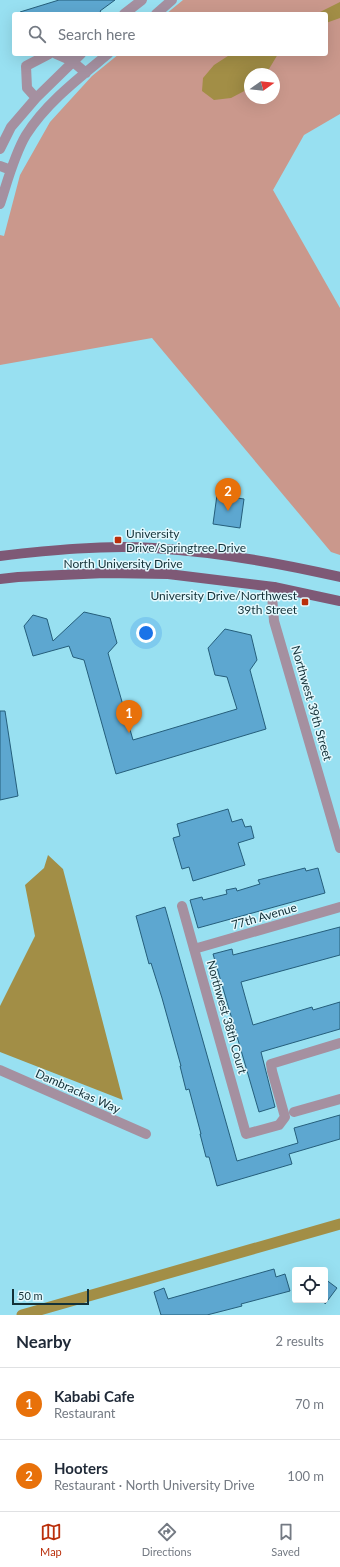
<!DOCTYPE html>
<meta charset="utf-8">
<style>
:root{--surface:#fff;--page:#f6f6f7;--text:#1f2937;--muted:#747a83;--line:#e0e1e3;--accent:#ba2f0b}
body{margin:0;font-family:Lato,sans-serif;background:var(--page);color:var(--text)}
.controls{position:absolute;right:12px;bottom:12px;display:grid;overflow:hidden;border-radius:4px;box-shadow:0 4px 16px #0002}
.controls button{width:36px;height:36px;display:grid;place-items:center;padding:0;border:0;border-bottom:1px solid var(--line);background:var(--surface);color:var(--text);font:20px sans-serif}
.compass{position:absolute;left:244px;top:68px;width:36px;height:36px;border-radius:50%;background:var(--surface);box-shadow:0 4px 16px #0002;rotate:75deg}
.scale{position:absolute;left:12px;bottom:10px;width:77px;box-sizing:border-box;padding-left:4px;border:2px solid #133138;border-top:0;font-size:11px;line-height:14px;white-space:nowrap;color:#133138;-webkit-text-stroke:3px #e3f8fd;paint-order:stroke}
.you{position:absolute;left:146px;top:633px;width:14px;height:14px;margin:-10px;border:3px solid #fff;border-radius:50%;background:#1a73e8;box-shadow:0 0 0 6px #1a73e833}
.badge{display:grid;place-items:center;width:26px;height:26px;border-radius:50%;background:var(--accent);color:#fff;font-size:13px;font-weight:700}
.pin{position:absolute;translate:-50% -33px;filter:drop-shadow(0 1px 2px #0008)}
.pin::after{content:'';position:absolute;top:21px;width:14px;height:12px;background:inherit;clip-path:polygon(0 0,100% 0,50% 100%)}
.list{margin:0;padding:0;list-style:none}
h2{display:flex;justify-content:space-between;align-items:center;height:52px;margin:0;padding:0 16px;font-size:17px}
h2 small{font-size:13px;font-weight:400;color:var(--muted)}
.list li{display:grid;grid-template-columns:26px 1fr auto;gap:12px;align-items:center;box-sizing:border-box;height:72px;padding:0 16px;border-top:1px solid var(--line)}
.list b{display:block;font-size:15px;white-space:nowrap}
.list p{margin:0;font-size:13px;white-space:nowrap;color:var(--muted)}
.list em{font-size:13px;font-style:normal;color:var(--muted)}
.icon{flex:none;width:22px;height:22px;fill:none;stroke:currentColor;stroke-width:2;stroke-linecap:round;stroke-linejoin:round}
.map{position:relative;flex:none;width:340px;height:1315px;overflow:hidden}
.search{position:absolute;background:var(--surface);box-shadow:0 4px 16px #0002;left:12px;right:12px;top:12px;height:44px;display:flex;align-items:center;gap:10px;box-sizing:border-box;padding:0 14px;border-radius:4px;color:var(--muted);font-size:15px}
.sheet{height:196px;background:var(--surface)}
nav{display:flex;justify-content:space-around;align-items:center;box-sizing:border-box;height:56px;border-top:1px solid var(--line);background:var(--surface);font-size:11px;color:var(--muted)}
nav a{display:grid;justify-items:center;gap:2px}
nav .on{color:var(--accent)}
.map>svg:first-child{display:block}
.green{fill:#ca988c;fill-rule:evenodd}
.water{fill:#a28e46}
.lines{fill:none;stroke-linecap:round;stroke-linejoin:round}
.canal{stroke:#a28e46;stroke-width:11}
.building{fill:#5da7d0;stroke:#255e7b}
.minor{stroke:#a590a0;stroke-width:10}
.major{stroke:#7e5976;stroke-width:10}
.poi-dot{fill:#ba2f0b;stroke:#e3f8fd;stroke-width:1.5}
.labels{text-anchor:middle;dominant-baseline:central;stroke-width:3;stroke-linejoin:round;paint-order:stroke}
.poi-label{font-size:12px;fill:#133138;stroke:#e3f8fd;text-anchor:start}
.street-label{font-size:12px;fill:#133138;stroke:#e3f8fd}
</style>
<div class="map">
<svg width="340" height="1315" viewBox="0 0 340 1315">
<rect width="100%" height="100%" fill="#98e0f1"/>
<path class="green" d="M183,0H340V114L304,135L273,190L340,308V555L331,552L152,338L0,365V235L4,236L20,175L50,122L92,76L119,54H326V14H166ZM250,74H274V98H250Z"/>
<path class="water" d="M340,2V18L326,23V14H316Z
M231,54H278L266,74H250V88L231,98L214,100L202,91L203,78L214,65Z
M48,855L63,869L123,1100L0,1052V1006L35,936L25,885L44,868Z"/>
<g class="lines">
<path class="canal" d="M22,1315L340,1224"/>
</g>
<path class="building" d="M59,0H115L100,11L102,14H20V12Z
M217,495L244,499L240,528L213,524Z
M84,612L110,618L117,643L108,653L133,740L237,709L227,677L215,675L208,648L225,629L251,635L257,660L250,670L266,729L116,774L84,660L73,657L69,646L33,656L24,626L33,615L47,619L53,641Z
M0,711H5L18,796L0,800Z
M228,809L232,822L242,819L245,827L251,826L254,838L238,843L245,865L193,881L189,867L182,869L173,838L180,836L177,824Z
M305,868L306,871L318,868L325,893L198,928L190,900L202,897L203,900L227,894L226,890L236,888L237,891L260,884L258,880Z
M165,907L237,1161L298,1143L294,1128L340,1115V1139L289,1154L292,1164L217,1186L209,1157H206L200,1134H201L189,1089L186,1090L180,1066H181L162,998L151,963L149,964L136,916Z
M340,927V955L241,982L253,1025L312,1007L313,1010L340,1002V1029L261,1052L275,1107L259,1112L213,954L232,949L233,955Z
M274,1269L276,1277L285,1274L290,1291L241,1304L242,1306L207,1315H161L154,1292L164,1288L168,1299Z
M325,1279L337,1288L325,1304Z"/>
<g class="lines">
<path class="minor" d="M124,14L142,0
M156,14L172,0
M56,54L72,61L86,73
M36,98L27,88L26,66L49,54
M0,149L11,127L36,98L81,54
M0,166L11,170
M0,204C7,183 14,155 26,135C46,103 79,78 108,54
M274,587L272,596L274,621L340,848
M182,906L246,1134L279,1125L285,1117L272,1071L271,1064L340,1043
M194,949L340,907
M0,1070L146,1134
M294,1112L340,1099"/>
<path class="major" d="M0,556C51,550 103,545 154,548C217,552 279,563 340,577
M0,579L18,577L105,573L168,574L274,587L340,601"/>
</g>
<g class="poi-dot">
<rect x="114" y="536" width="8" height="8" rx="2"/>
<rect x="301" y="598" width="8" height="8" rx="2"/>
</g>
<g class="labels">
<g class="poi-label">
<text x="126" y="533">University<tspan x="126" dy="14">Drive/Springtree Drive</tspan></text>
<text x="297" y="595" text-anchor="end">University Drive/Northwest<tspan x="297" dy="14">39th Street</tspan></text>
</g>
<g class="street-label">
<text x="123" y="563">North University Drive</text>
<text transform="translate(312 703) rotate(74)">Northwest 39th Street</text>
<text transform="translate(264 916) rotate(-16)">77th Avenue</text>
<text transform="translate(227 1017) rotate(74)">Northwest 38th Court</text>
<text transform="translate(78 1091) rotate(24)">Dambrackas Way</text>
</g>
</g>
</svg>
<div class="controls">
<button><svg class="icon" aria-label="locate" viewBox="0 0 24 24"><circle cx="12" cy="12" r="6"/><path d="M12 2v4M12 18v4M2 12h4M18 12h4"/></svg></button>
</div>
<svg class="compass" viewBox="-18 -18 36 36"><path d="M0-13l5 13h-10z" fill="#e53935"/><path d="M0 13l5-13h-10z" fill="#747a83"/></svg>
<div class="scale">50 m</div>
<div class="you"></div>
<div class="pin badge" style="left:129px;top:733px;background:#e8710a">1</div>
<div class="pin badge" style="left:228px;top:511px;background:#e8710a">2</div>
<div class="search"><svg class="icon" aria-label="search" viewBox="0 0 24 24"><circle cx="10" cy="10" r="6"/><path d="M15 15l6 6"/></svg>Search here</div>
</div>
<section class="sheet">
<h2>Nearby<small>2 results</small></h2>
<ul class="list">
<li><span class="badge" style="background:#e8710a">1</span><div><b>Kababi Cafe</b><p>Restaurant</p></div><em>70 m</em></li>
<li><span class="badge" style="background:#e8710a">2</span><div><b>Hooters</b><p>Restaurant · North University Drive</p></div><em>100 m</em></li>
</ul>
</section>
<nav>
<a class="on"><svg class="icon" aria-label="map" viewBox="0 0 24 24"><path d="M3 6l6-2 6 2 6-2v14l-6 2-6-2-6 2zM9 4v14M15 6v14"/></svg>Map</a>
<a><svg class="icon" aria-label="directions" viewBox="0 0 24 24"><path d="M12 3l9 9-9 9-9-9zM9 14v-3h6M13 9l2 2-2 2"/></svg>Directions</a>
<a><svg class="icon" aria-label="saved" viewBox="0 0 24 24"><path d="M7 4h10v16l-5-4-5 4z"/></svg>Saved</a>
</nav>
